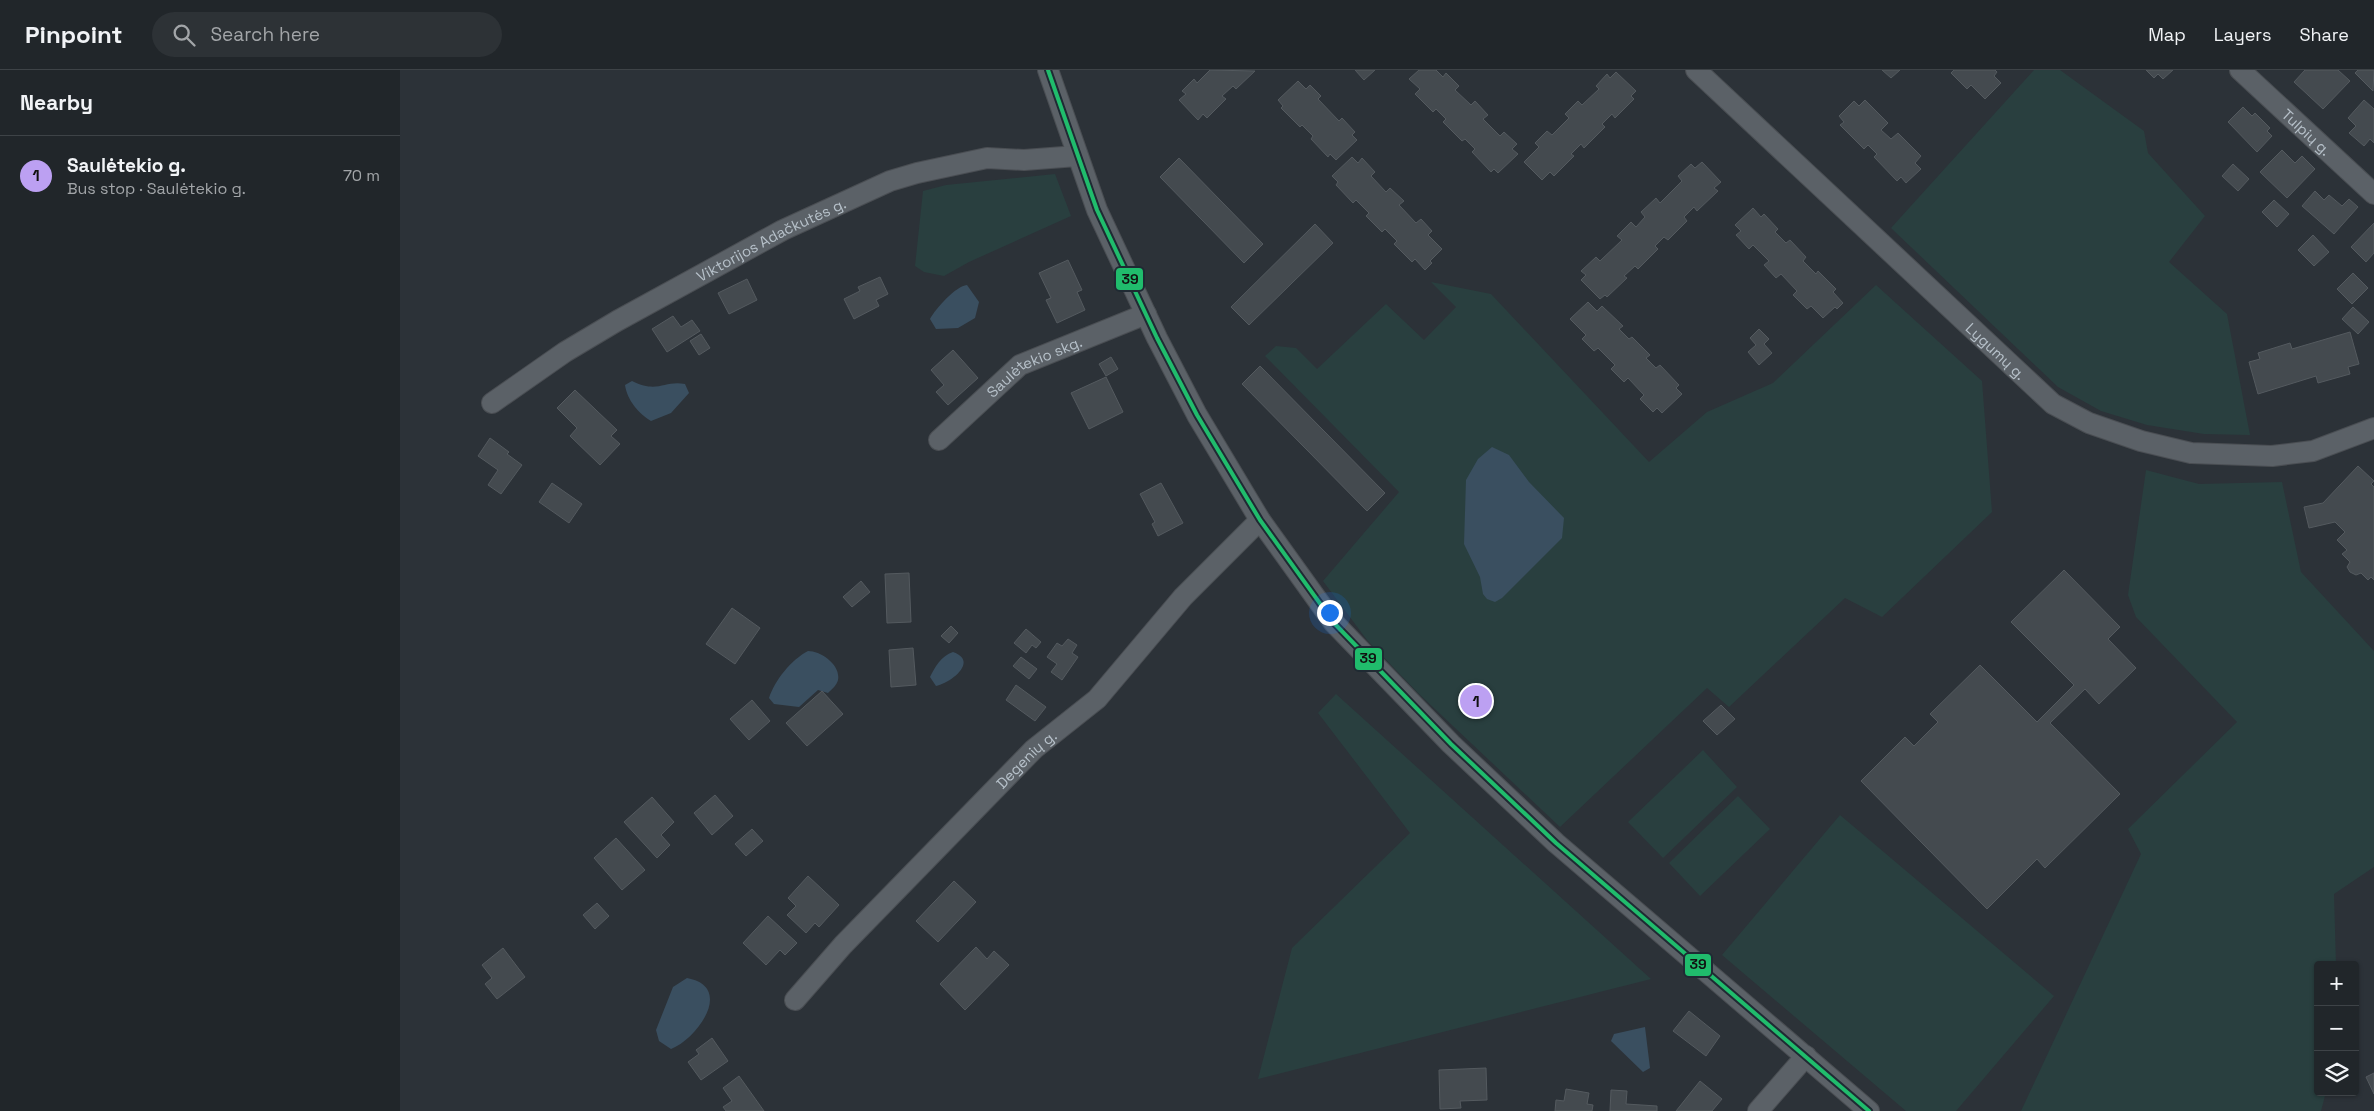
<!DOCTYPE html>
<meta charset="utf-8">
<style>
:root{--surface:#21262a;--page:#2d3236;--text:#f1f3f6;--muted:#a2a5a8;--line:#3e4347;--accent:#bca0f2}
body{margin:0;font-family:"Space Grotesk",sans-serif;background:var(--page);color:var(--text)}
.controls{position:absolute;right:15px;bottom:15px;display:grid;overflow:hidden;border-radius:5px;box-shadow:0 1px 4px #0004}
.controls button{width:45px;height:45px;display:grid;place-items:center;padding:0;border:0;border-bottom:1px solid var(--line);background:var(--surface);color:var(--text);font:25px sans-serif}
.you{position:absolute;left:929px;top:542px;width:18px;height:18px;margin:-12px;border:4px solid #fff;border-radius:50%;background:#1a73e8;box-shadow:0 0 0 8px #1a73e833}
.badge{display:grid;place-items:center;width:32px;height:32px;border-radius:50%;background:var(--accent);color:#111;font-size:16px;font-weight:700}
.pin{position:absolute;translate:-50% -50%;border:2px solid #fff;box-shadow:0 1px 5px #0006}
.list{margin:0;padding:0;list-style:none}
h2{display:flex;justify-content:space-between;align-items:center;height:65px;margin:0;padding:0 20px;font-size:21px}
h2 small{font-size:16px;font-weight:400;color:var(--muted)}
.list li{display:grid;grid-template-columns:32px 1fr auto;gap:15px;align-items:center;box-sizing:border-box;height:80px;padding:0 20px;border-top:1px solid var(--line)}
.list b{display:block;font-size:19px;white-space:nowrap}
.list p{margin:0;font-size:16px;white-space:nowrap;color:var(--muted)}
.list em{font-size:16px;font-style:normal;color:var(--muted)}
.icon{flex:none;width:28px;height:28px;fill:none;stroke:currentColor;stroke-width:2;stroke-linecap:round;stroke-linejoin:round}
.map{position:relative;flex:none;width:1974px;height:1041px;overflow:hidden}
header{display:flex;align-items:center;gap:30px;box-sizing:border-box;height:70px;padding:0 25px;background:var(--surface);border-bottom:1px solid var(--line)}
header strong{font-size:24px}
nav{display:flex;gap:28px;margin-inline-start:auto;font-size:18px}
.search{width:350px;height:45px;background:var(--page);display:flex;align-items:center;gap:12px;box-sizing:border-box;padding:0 18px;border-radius:28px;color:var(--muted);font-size:19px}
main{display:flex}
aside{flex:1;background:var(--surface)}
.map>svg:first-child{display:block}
.green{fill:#293f3f}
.water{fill:#3a4f60}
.building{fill:#444a4f;stroke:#545a5f}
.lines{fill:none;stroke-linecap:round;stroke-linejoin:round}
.minor-casing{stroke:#4a4e53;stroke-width:22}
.minor{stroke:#5b6167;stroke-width:20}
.bus-1-casing{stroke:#1f2a33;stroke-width:8}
.bus-1{stroke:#20bc6c;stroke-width:4}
.labels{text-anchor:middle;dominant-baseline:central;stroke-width:5;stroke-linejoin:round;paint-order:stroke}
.street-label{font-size:15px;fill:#b6c0c9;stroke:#1f2a33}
.line-badge{stroke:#1f2a33;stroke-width:2}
.pale-badge-label{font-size:14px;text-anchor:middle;font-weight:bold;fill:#111}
</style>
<header>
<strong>Pinpoint</strong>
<div class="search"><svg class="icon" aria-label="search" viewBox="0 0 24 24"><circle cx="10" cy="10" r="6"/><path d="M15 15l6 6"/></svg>Search here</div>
<nav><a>Map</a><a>Layers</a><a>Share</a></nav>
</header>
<main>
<aside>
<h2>Nearby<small></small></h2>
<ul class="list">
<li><span class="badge">1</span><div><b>Saulėtekio g.</b><p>Bus stop · Saulėtekio g.</p></div><em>70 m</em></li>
</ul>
</aside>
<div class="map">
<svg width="1974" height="1041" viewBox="0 0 1974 1041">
<rect width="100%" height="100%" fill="#2c3238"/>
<path class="green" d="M1634,0H1660L1744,61L1748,83L1805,146L1769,192L1827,244L1850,365L1804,364L1747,355L1701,341L1658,317L1491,158Z
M655,104L671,146L569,192L544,206L524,202L515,196L523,121L546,115Z
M1031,212L1091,224L1249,392L1307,342L1373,313L1476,215L1582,311L1592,442L1482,547L1445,528L1329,637L1307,618L1160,757L1018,623L967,570L923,511L999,422L865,286L876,276L896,278L917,299L986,234L1024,270L1056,237Z
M1746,400L1799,414L1882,412L1901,502L1974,581V797L1934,824L1936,895H1918V1022H1926L1921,1041H1621L1741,784L1728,759L1837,652L1736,547L1728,525Z
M936,624L1251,909L858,1009L892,878L1010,763L918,643Z
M1303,680L1337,717L1263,788L1228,752Z
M1338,726L1370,759L1300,826L1269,793Z
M1440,745L1654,926L1556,1041H1506L1322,885Z"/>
<path class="water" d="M567,215L579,232L575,248L558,258L536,259L530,249C536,238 556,216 567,215Z
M232,311C258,324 264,310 285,314L289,323L271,343L251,351C239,344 227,330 225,315Z
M1092,377L1109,385L1129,412L1164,448L1162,468L1102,528L1095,532L1087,529L1083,524L1080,507L1064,474L1066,410L1078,389Z
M408,581C421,581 441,595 438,610C437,615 432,619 428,623L418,620L399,637L374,634L369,628C375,610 391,590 408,581Z
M553,582C579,591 551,613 536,616L530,607C535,597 541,586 553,582Z
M287,908C335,917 297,969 271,979L259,971L256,960L273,917Z
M1245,957L1250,998L1243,1002L1211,971L1214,964Z"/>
<path class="building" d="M810,0L855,1L836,19L833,16L822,26L826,29L807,48L803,44L798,50L779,30L786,24L782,21L794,9L797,13Z
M955,0H975L964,10Z
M1019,0H1036L1043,7L1046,3L1059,16L1055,20L1071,35L1075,31L1088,45L1083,49L1100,66L1104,62L1117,74L1112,79L1118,84L1098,103L1094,99L1091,102L1072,82L1075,79L1065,69L1062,71L1043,52L1046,49L1036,39L1033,42L1015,24L1020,19L1009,9Z
M1482,0H1500L1491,8Z
M1554,0H1595L1597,2L1594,6L1601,13L1585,29L1571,15L1567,19L1551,3Z
M1746,0H1773L1763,9L1758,4L1754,8Z
M1905,0H1938L1950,11L1923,39L1894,12Z
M1958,0H1974L1973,21L1955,3Z
M1216,2L1236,21L1231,26L1234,29L1215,48L1212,44L1202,54L1205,57L1184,78L1181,74L1171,84L1174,86L1154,106L1150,102L1142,110L1124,92L1139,77L1135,73L1147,61L1152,65L1169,48L1165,44L1178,31L1182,35L1199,19L1196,16L1207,4L1210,8Z
M898,11L906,19L910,15L921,26L918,29L939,51L942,48L955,62L952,65L957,70L936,90L930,84L928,87L911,69L913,66L902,55L900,57L881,38L883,36L878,30Z
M1465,30L1488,53L1481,60L1491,69L1498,63L1521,86L1515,93L1521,99L1506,113L1501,107L1497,111L1474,87L1477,84L1468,75L1464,79L1440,55L1444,52L1439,46L1454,31L1459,36Z
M1964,30L1974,39V73L1970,69L1964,76L1949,63L1956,56L1948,48Z
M1843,37L1852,46L1855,43L1870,58L1867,61L1872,66L1857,82L1828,52Z
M1882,80L1895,93L1902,86L1915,99L1887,128L1860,102Z
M952,87L958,93L962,88L975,102L971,106L986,122L990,118L1004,131L999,135L1016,153L1021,149L1032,161L1028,165L1042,179L1030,191L1032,193L1025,200L1015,189L1012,192L994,174L997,171L985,159L982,162L966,146L969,143L956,130L953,133L936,115L938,112L932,106Z
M779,88L863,174L844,193L760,107Z
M1302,92L1321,112L1314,118L1318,121L1297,141L1294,137L1284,147L1287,151L1268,170L1264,167L1255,176L1258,179L1238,199L1235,196L1224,206L1227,208L1207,227L1205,225L1200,229L1181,210L1186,205L1181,201L1196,187L1200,191L1222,170L1217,166L1231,152L1236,157L1245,147L1241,142L1256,128L1260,133L1282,111L1278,106L1291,94L1295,98Z
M1833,94L1849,109L1838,121L1822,106Z
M1915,121L1924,130L1929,125L1942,136L1949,129L1958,137L1934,164L1902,136Z
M1874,130L1889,144L1877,157L1862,142Z
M1353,138L1361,147L1364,144L1378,159L1375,162L1386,173L1390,170L1406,187L1403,191L1416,204L1418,201L1436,219L1433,222L1443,233L1437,239L1435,237L1423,248L1411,236L1407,239L1393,225L1397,221L1381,204L1376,208L1364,195L1369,191L1353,175L1349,179L1336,165L1341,161L1335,155Z
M1974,153V183L1966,192L1951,177Z
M915,154L933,173L849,255L831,237Z
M1913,165L1929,182L1914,196L1898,180Z
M668,190L682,220L677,222L685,240L657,253L646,230L651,228L639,203Z
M1953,203L1968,218L1952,234L1937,219Z
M480,207L488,224L476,230L479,236L454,249L444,229L460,221L458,217Z
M347,209L357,230L329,244L318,223Z
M1188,232L1197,241L1202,236L1223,256L1219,259L1229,269L1232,267L1250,285L1246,288L1256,298L1260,295L1279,315L1276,318L1282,324L1262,343L1257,338L1253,342L1240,329L1244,325L1228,308L1224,312L1211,299L1215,295L1198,278L1194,281L1182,269L1186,265L1170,249Z
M1953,237L1969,252L1958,264L1942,249Z
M273,246L281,257L292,250L300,261L267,282L252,259Z
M1359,259L1369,269L1364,274L1372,283L1359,295L1348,282L1356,275L1350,268Z
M1950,262L1959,294L1948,297L1950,304L1918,313L1916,306L1858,324L1849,292L1860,289L1858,283L1890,273L1892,279Z
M301,264L310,278L299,285L290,271Z
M553,280L578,308L548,335L536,322L544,315L531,300Z
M711,287L718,299L706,306L699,294Z
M860,296L985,423L967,441L842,314Z
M706,307L723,342L689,359L671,323Z
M175,320L217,360L211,366L220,374L200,395L170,366L177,358L157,338Z
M90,368L109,382L107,384L122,395L101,424L88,415L98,400L78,386Z
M1958,396L1974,411L1971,414L1974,417V510L1971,507L1968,510L1961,503L1956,505L1950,502L1947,497L1950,492L1942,484L1947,480L1937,470L1945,462L1935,452L1909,458L1904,437L1923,433Z
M152,413L182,434L169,453L139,432Z
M761,413L783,453L758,466L752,454L755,452L740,424Z
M1664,500L1720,557L1708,569L1736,598L1699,634L1685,619L1650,653L1720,724L1645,798L1637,789L1587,839L1461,711L1505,667L1514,676L1538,652L1530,644L1580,595L1637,652L1674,615L1611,552Z
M509,503L511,552L487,553L485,504Z
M461,511L470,522L452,537L443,527Z
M332,538L360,558L335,594L306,574Z
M551,556L558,563L549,573L541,566Z
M626,559L641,572L636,578L632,575L626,583L614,573Z
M668,569L677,575L672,583L678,587L662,610L651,602L657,594L647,587L657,573L662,576Z
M513,578L516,615L491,617L489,580Z
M621,587L637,599L629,609L613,596Z
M616,615L646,637L635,651L606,630Z
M422,621L443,644L407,676L386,653Z
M352,630L370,651L349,670L330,649Z
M1321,635L1335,649L1317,665L1303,651Z
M315,725L333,746L312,765L294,743Z
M252,727L274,752L261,765L270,775L257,788L224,752Z
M352,759L363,771L346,786L335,774Z
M216,768L245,800L222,820L194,788Z
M408,806L439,835L419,857L415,853L406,863L387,845L396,836L388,828Z
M554,811L576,832L538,872L516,851Z
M197,833L209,846L195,859L183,845Z
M368,846L397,873L385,885L380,880L366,895L343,873Z
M576,877L587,889L594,881L609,895L565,940L540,914Z
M103,878L125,907L97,929L85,914L92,908L82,895Z
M1289,941L1320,966L1306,986L1273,961Z
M312,968L328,991L301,1010L288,992L299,984L296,980Z
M1086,998L1087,1030L1060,1031L1061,1038L1040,1039L1039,1000Z
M1974,1003V1024L1966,1007Z
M339,1006L364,1041H326L323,1037L332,1031L323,1018Z
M1300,1011L1322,1029L1312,1041H1276Z
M1166,1019L1189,1023L1187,1034L1193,1035L1192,1041H1155L1156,1030L1164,1031Z
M1211,1020L1227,1021L1226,1034L1257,1036V1041H1210Z"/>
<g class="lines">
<defs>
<g id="minor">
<path d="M648,0L697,140L757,268L797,345L860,450L934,553L1051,674L1156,773L1469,1041"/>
<path id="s1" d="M1296,0L1653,334L1689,353L1741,371L1791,383L1872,386L1913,381L1974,358"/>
<path id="s2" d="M1840,0L1974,124"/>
<path id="s3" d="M92,333L165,282L217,251L383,160L490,111L517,103L587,88L624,90L677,86"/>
<path id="s4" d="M539,370L620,295L746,244"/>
<path id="s5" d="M395,930L443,875L634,679L697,629L783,527L860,450"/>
<path d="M1358,1041L1406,986"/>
</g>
</defs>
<use href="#minor" class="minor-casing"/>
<use href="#minor" class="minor"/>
<defs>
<path id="bus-1" d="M648,0L697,140L757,268L797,345L860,450L934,553L1051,674L1156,773L1469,1041"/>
</defs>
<use href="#bus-1" class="bus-1-casing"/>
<use href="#bus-1" class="bus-1"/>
</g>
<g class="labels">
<g class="street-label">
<text stroke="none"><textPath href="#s2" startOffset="91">Tulpių g.</textPath></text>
<text stroke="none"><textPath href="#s3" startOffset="324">Viktorijos Adačkutės g.</textPath></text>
<text stroke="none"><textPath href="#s1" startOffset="411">Lygumų g.</textPath></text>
<text stroke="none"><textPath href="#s4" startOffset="122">Saulėtekio skg.</textPath></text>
<text stroke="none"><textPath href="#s5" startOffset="334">Degenių g.</textPath></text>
</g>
</g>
<g class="line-badge">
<rect x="715" y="197" width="29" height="24" rx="5" fill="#20bc6c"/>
<rect x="954" y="577" width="29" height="24" rx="5" fill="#20bc6c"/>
<rect x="1284" y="883" width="28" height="24" rx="5" fill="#20bc6c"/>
</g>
<g class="pale-badge-label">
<text x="730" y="214">39</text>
<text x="968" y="593">39</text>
<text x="1298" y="899">39</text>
</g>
</svg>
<div class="controls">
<button>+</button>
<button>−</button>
<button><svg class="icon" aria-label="layers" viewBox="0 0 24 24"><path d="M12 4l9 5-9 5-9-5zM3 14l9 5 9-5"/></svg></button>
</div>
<div class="you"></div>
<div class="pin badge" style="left:1076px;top:631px">1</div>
</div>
</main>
